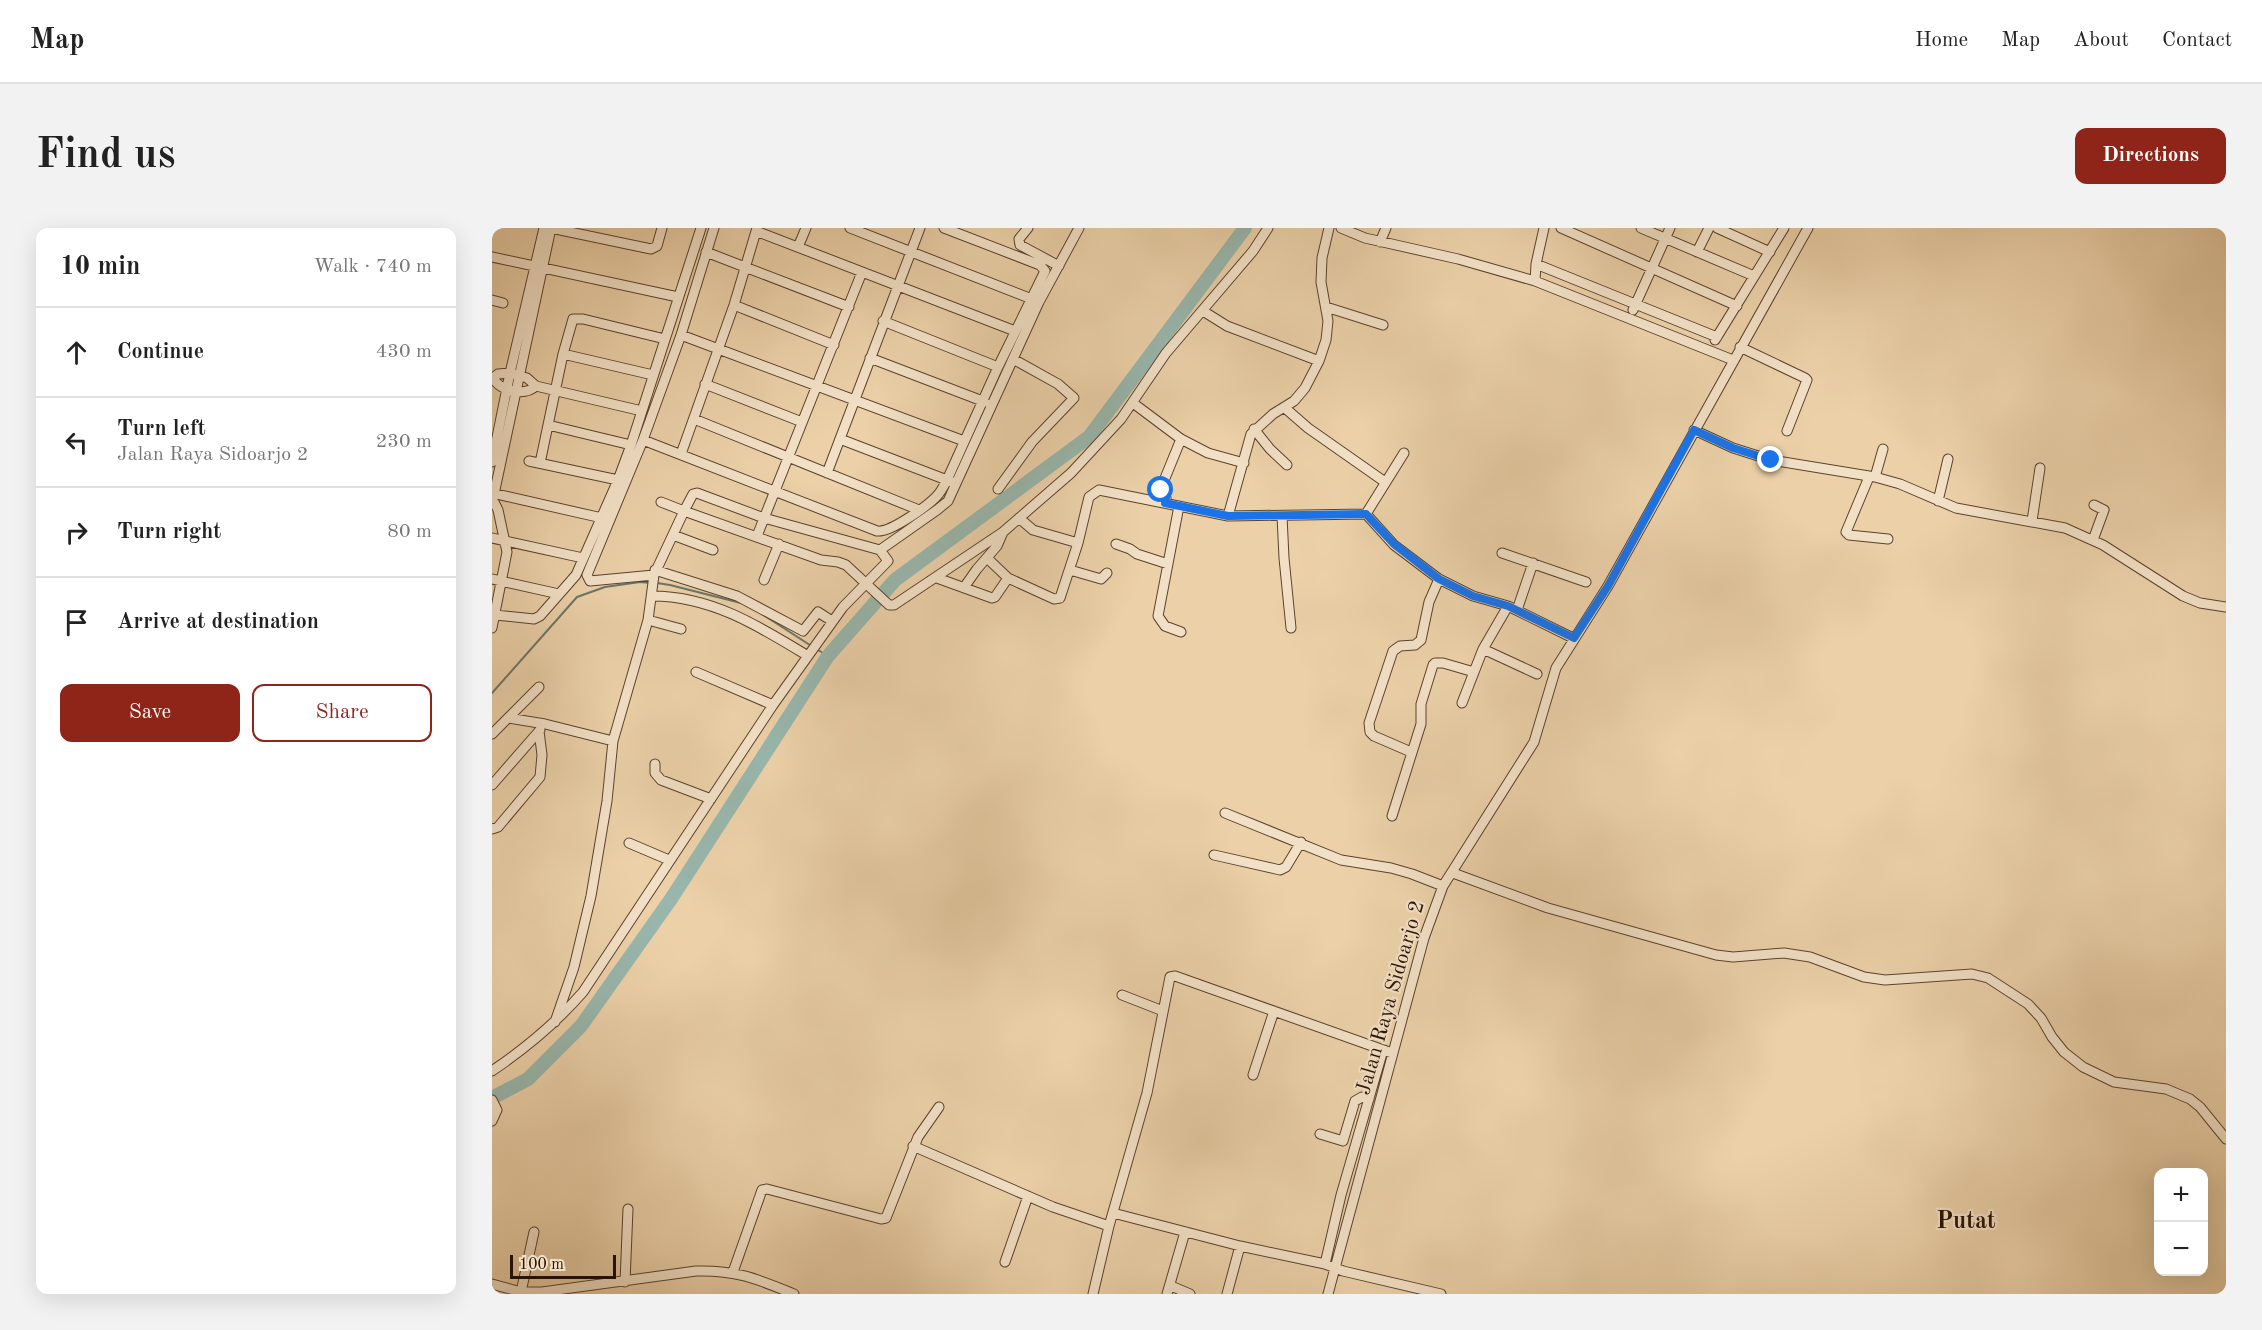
<!DOCTYPE html>
<meta charset="utf-8">
<style>
:root{--surface:#fff;--page:#f2f2f2;--text:#222;--muted:#767676;--line:#e0e0e0;--accent:#8f2418}
body{margin:0;font-family:"Old Standard TT",serif;background:var(--page);color:var(--text)}
.controls{position:absolute;right:18px;bottom:18px;display:grid;overflow:hidden;border-radius:12px;box-shadow:0 6px 24px #0002}
.controls button{width:54px;height:54px;display:grid;place-items:center;padding:0;border:0;border-bottom:2px solid var(--line);background:var(--surface);color:var(--text);font:30px sans-serif}
.scale{position:absolute;left:18px;bottom:15px;width:106px;box-sizing:border-box;padding-left:6px;border:3px solid #2b1302;border-top:0;font-size:16px;line-height:21px;white-space:nowrap;color:#2b1302;-webkit-text-stroke:4px #f2e0c6;paint-order:stroke}
.stop{position:absolute;width:18px;height:18px;margin:-14px;border:4px solid #1a73e8;border-radius:50%;background:#fff}
.stop.end{background:#1a73e8;border-color:#fff;box-shadow:0 2px 6px #0008}
.list{margin:0;padding:0;list-style:none}
h2{display:flex;justify-content:space-between;align-items:center;height:78px;margin:0;padding:0 24px;font-size:26px}
h2 small{font-size:20px;font-weight:400;color:var(--muted)}
.list li{display:grid;grid-template-columns:39px 1fr auto;gap:18px;align-items:center;box-sizing:border-box;height:90px;padding:0 24px;border-top:2px solid var(--line)}
.list b{display:block;font-size:22px;white-space:nowrap}
.list p{margin:0;font-size:20px;white-space:nowrap;color:var(--muted)}
.list em{font-size:20px;font-style:normal;color:var(--muted)}
.actions{display:flex;gap:12px;padding:18px 24px}
.actions a{flex:1;padding:14px 0;border:2px solid var(--accent);border-radius:12px;text-align:center;font-size:21px;color:var(--accent)}
.actions .main{background:var(--accent);color:#fff}
.icon{flex:none;width:33px;height:33px;fill:none;stroke:currentColor;stroke-width:2;stroke-linecap:round;stroke-linejoin:round}
.map{position:relative;flex:none;width:1734px;height:1066px;overflow:hidden;border-radius:12px}
header{display:flex;align-items:center;gap:36px;box-sizing:border-box;height:84px;padding:0 30px;background:var(--surface);border-bottom:2px solid var(--line)}
header strong{font-size:28px}
nav{display:flex;gap:33px;margin-inline-start:auto;font-size:21px}
.intro{display:flex;align-items:center;justify-content:space-between;box-sizing:border-box;height:144px;padding:0 36px}
h1{margin:0;font-size:42px}
.button{padding:15px 27px;border-radius:12px;background:var(--accent);color:#fff;font-size:21px;font-weight:700}
main{display:flex;gap:36px;padding:0 36px}
aside{flex:1;background:var(--surface);border-radius:12px;box-shadow:0 6px 24px #0002}
.map>svg:first-child{display:block}
.lines{fill:none;stroke-linecap:round;stroke-linejoin:round}
.stream{stroke:#6c7568;stroke-width:2}
.river{stroke:#98b6ac;stroke-width:14}
.minor-casing{stroke:#5b422c;stroke-width:11}
.minor{stroke:#f2e0c6;stroke-width:9}
.route{stroke:#1a73e8;stroke-width:8}
.labels{text-anchor:middle;dominant-baseline:central;stroke-width:4.5;stroke-linejoin:round;paint-order:stroke}
.street-label{font-size:21px;fill:#2b1302;stroke:#f2e0c6}
.quarter-label{font-size:24px;font-weight:bold;fill:#2b1302;stroke:#f2e0c6}
</style>
<header>
<strong>Map</strong>
<nav><a>Home</a><a>Map</a><a>About</a><a>Contact</a></nav>
</header>
<div class="intro"><h1>Find us</h1><a class="button">Directions</a></div>
<main>
<aside>
<h2>10 min<small>Walk · 740 m</small></h2>
<ul class="list">
<li><svg class="icon" aria-label="ahead" viewBox="0 0 24 24"><path d="M12 20V5M6 11l6-6 6 6"/></svg><div><b>Continue</b></div><em>430 m</em></li>
<li><svg class="icon" aria-label="left" viewBox="0 0 24 24"><path d="M17 20v-9H6M10 6l-5 5 5 5"/></svg><div><b>Turn left</b><p>Jalan Raya Sidoarjo 2</p></div><em>230 m</em></li>
<li><svg class="icon" aria-label="right" viewBox="0 0 24 24"><path d="M7 20v-9h11M14 6l5 5-5 5"/></svg><div><b>Turn right</b></div><em>80 m</em></li>
<li><svg class="icon" aria-label="arrive" viewBox="0 0 24 24"><path d="M6 21V4h12l-3 4 3 4H6"/></svg><div><b>Arrive at destination</b></div></li>
</ul>
<div class="actions"><a class="main">Save</a><a>Share</a></div>
</aside>
<div class="map">
<svg width="1734" height="1066" viewBox="0 0 1734 1066">
<rect width="100%" height="100%" fill="#ebd0a8"/>
<filter id="stains"><feTurbulence type="fractalNoise" baseFrequency=".00333" numOctaves="4"/><feColorMatrix values="0 0 0 0 .2 0 0 0 0 .09 0 0 0 0 .02 0 0 0 .5 -.17"/></filter>
<radialGradient id="worn" r=".72"><stop offset=".6" stop-color="#630" stop-opacity="0"/><stop offset="1" stop-color="#630" stop-opacity=".3"/></radialGradient>
<g class="lines">
<path class="stream" d="M165,355L178,357L249,375
M270,386L321,419
M326,422L336,428
M0,465L85,369L113,359L148,354L159,355"/>
<path class="river" d="M0,870L36,851L89,798L179,671L336,428L403,352L597,209L753,0"/>
<defs>
<path id="minor" d="M59,0L159,21L165,18L170,0
M358,0L545,73
M536,0L527,11L528,17L567,38
M849,0L873,10L966,31L1043,53L1241,132
M1069,0L1245,78
M1149,0L1262,48
M1225,0L1278,24
M264,3L523,103
M888,14L894,0
M306,19L314,0
M214,24L357,79
M1205,24L1217,0
M0,29L186,69
M1044,36L1225,109
M1043,53L1044,36L1052,0
M0,72L11,75
M242,77L342,117
M834,79L891,97
M1141,82L1178,0
M711,83L735,98L827,133
M391,93L506,139
M189,107L472,213
M1223,112L1292,0
M1248,119L1313,150L1315,152L1295,203
M71,126L161,147
M378,130L493,174
M18,145L35,150L44,158C32,169 8,163 1,150L6,146Z
M213,156L310,194
M44,158L150,183
M641,175L689,211L716,225L752,235
M793,180L816,200L893,254
M202,191L427,282
M56,197L139,217
M762,201L778,221L795,237
M1202,202L1241,220L1279,232L1383,249L1408,256L1464,280L1573,300L1611,317L1691,368L1708,375L1734,379
M348,211L460,254
M151,212L385,303C398,305 434,279 444,269C449,264 452,258 455,252L506,139L553,43L548,37L452,0
M189,226L242,77L265,0
M37,233L126,252
M0,234L18,145L52,0
M48,235L71,126L81,91H91L173,111
M335,245L428,0
M1377,249L1354,304L1357,307L1396,311
M1383,249L1391,221
M506,261L540,214L582,170L566,156L521,131
M0,265L110,290
M0,270L6,282L15,324L0,400
M1,271L59,0
M1446,273L1456,231
M673,275L674,270L669,260L689,211
M687,278L666,388L673,398L689,404
M874,286L912,225
M736,288L759,206L781,186L802,173L813,160L827,133L834,112L836,93L829,54L830,30L837,0
M790,288L792,330L799,400
M527,290L541,302L586,315
M1540,293L1548,240
M181,307L221,322
M265,308L370,44
M0,310L91,330
M1601,312L1612,282L1602,277
M624,316L638,321L645,326L676,336
M388,322L445,282L456,273L547,74L587,0
M1010,325L1094,354
M495,330L516,350L562,371L568,370L586,315L597,269L607,262L736,288L874,286L902,317L947,351L981,368L1016,378L1081,410
M163,342L245,368L311,403L326,384L340,393
M578,342L609,351L615,345
M162,347L98,353L95,347L151,212L189,107L222,0
M445,350L500,370L503,369L516,350
M0,351L67,366
M272,352L287,316
M473,358L485,341L505,318L511,304
M160,368C219,368 267,398 316,428
M1025,382L1041,335
M3,387L42,391L48,388L84,347L126,252L139,217L209,0
M156,392L189,401
M991,421L1016,378
M204,444L281,477
M970,475L991,421L1045,446
M16,490L53,496L121,513
M0,506L47,459
M919,524L882,508L878,504L877,495L901,423L908,418L923,417L929,412L937,374L947,351
M163,536V545L169,552L219,571
M0,557L48,502
M733,585L849,632L899,640L920,646L951,658
M900,588L929,496V476L941,437L943,435H951L982,444
M0,601L6,599L48,549L50,527L47,503
M137,615L177,632
M722,627L788,642L794,639L809,614
M961,645L1056,680L1224,727L1241,729L1292,725L1318,729L1372,749L1393,752L1480,746L1496,750L1536,776L1549,790L1560,809L1572,824L1591,839L1622,854L1674,861L1698,871L1708,879L1734,911
M630,767L671,783
M63,794L82,739L99,668L115,573L121,513L156,392L162,347L192,283L329,332L346,334L354,337L397,377H402L511,304L579,245L629,191L674,125L761,23L776,0
M0,843C34,820 64,795 91,764L281,477L351,379L396,333L388,322L272,290L205,265L201,266L192,283L169,274
M761,847L782,783
M0,872L5,882L0,893
M828,906L851,913L863,873L870,869L877,871
M421,918L561,979L617,998
M621,985L748,1018L833,1036L851,1043L949,1066
M513,1034L536,968
M833,1036L849,967L891,822
M241,1044L270,962L275,961L389,991L394,990L426,909L447,879
M133,1054L136,981
M0,1056L29,1064H50L204,1043C245,1042 265,1051 302,1066
M679,1058L698,1066
M29,1064L42,1004
M601,1066L617,998L655,865L678,749L683,748L900,825
M675,1066L693,1004
M735,1066L748,1018
M836,1066L932,710L951,658L1042,514L1064,440L1116,358L1316,0"/>
</defs>
<use href="#minor" class="minor-casing"/>
<use href="#minor" class="minor"/>
</g>
<g class="lines">
<path class="route" d="M669,262L674,270L673,275L736,288L874,286L902,316L947,351L981,368L1016,378L1082,410L1116,358L1202,202L1241,220L1279,232"/>
</g>
<g class="labels">
<g class="street-label">
<text transform="translate(899 770) rotate(-74)">Jalan Raya Sidoarjo 2</text>
</g>
<g class="quarter-label">
<text x="1474" y="994">Putat</text>
</g>
</g>
<rect width="100%" height="100%" filter="url(#stains)"/>
<rect width="100%" height="100%" fill="url(#worn)"/>
</svg>
<div class="controls">
<button>+</button>
<button>−</button>
</div>
<div class="scale">100 m</div>
<div class="stop" style="left:669px;top:262px"></div>
<div class="stop end" style="left:1279px;top:232px"></div>
</div>
</main>
